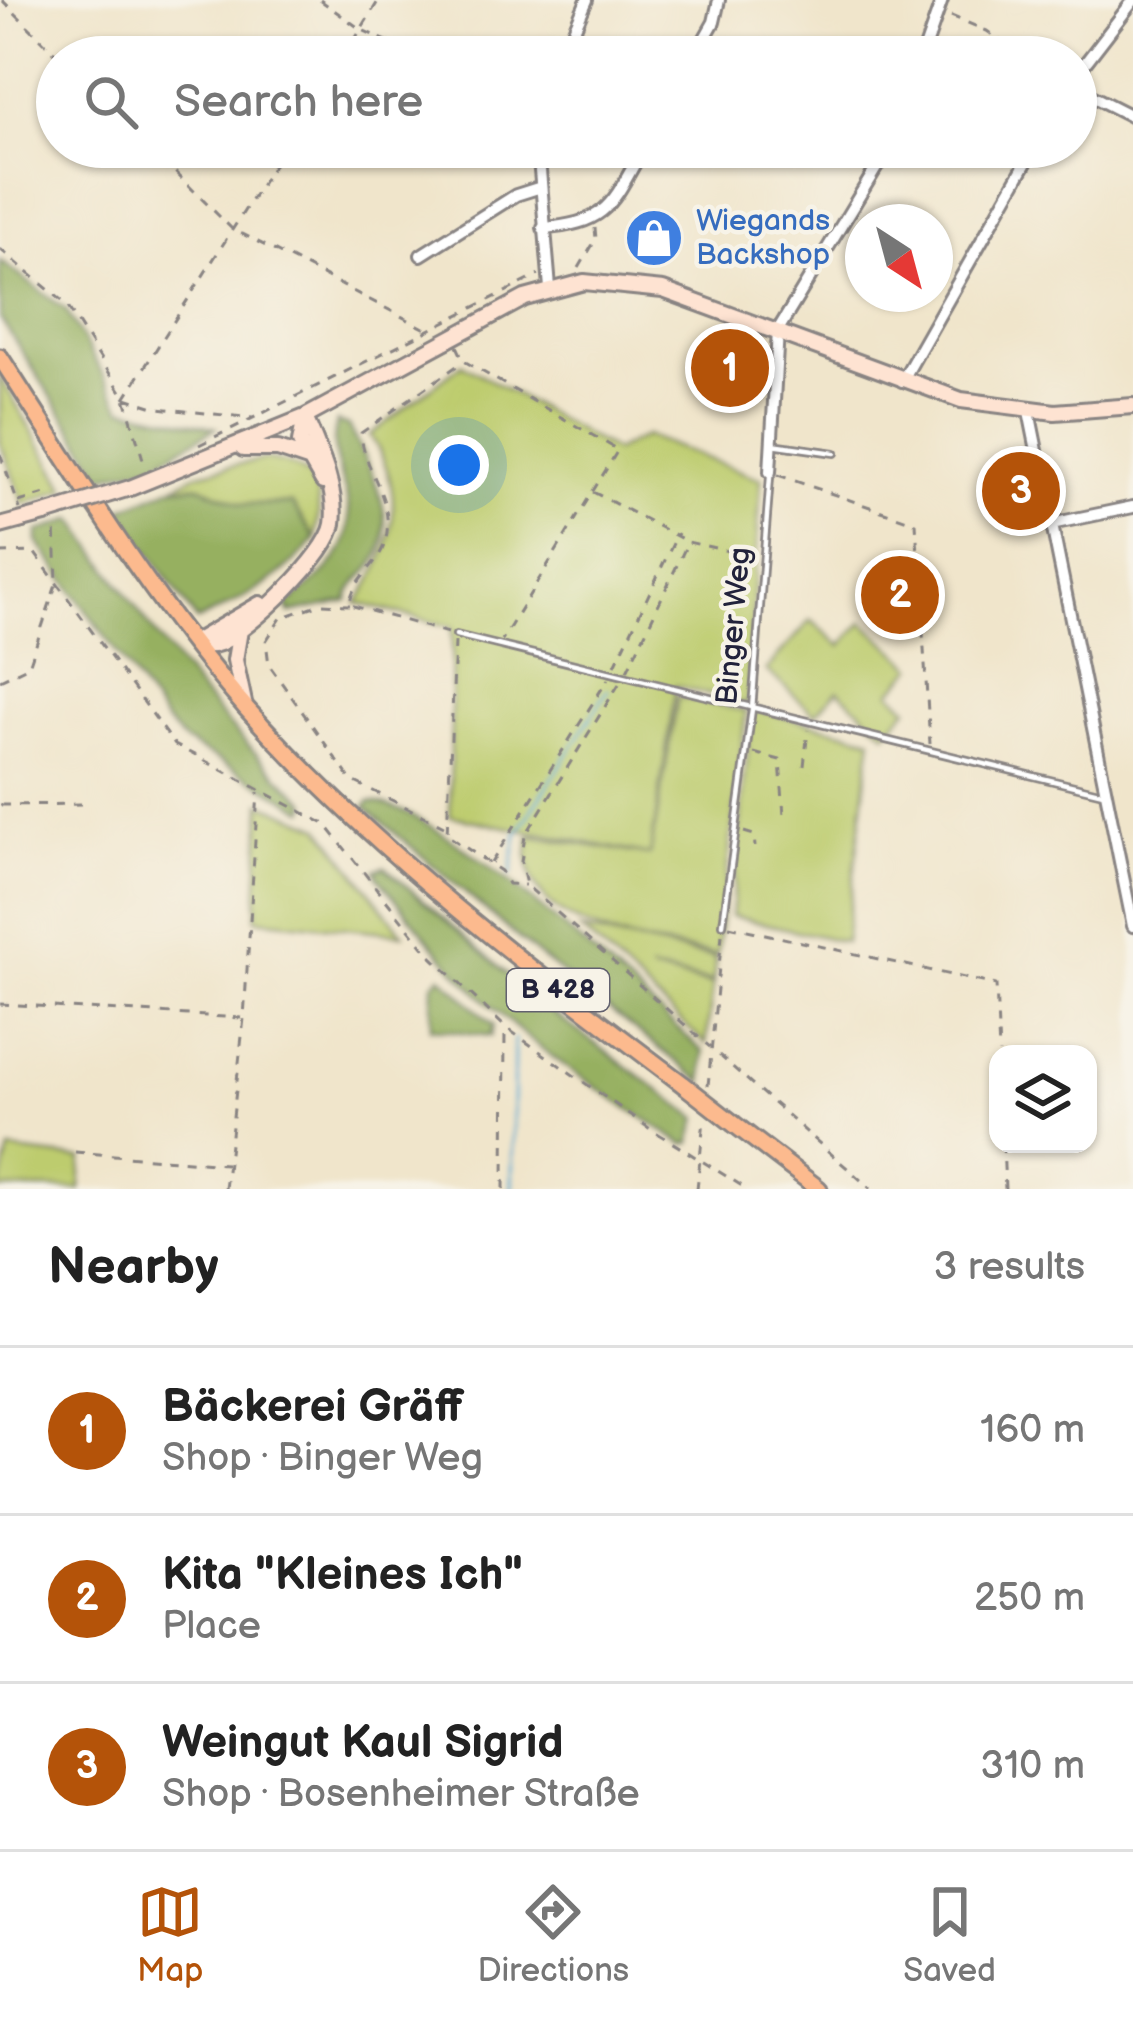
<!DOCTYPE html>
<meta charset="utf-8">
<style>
:root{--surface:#fff;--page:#f6f6f6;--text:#222;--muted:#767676;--line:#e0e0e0;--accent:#b45309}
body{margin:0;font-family:"Balsamiq Sans",sans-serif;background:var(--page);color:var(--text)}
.controls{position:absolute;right:36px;bottom:36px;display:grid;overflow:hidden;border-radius:24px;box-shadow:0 3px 9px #0004}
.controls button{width:108px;height:108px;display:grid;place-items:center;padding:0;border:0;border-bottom:3px solid var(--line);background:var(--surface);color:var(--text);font:60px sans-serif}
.compass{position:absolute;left:845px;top:204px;width:108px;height:108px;border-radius:50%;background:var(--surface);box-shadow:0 3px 9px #0004;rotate:144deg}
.you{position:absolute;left:459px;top:465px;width:42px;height:42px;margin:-30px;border:9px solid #fff;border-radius:50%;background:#1a73e8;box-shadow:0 0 0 18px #1a73e833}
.badge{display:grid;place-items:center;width:78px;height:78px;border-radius:50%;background:var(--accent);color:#fff;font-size:39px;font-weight:700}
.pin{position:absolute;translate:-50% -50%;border:6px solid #fff;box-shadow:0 3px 12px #0006}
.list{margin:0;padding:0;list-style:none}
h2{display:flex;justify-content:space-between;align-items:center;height:156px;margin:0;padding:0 48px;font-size:51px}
h2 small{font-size:39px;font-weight:400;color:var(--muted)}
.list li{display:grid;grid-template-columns:78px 1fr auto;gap:36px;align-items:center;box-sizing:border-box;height:168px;padding:0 48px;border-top:3px solid var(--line)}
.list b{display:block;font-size:45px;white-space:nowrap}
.list p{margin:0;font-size:39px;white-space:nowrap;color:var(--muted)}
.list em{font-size:39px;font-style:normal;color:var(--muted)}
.icon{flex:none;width:66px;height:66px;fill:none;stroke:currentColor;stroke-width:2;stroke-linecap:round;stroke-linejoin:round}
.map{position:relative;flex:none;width:1133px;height:1189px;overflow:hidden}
.search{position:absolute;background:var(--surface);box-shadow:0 3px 9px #0004;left:36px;right:36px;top:36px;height:132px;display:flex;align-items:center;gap:30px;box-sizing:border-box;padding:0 42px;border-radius:66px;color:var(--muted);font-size:45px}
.sheet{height:660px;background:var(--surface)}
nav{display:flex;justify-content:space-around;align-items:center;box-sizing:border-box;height:168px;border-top:3px solid var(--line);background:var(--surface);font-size:33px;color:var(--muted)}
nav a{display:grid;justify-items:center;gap:6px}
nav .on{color:var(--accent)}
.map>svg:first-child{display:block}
.green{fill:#bdcc6e;stroke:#707754;stroke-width:3}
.forest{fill:#96b061;stroke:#5c694e;stroke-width:3}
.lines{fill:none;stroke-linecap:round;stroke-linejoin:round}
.stream{stroke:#58aad3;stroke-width:3}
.lane-casing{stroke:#898483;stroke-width:10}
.street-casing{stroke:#898483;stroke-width:16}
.secondary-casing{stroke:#898483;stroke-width:20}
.primary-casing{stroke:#898483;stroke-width:21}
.path{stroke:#898483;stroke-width:3;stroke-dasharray:9 9;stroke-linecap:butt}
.lane{stroke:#fff;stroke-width:4.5}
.street{stroke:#fff;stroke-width:10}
.secondary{stroke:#fee3d2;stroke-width:14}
.primary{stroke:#fcba8e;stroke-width:15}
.secondary-bridge-casing{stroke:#898483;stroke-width:20;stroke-linecap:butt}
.primary-bridge-casing{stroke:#898483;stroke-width:21;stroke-linecap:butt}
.secondary-bridge{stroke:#fee3d2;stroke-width:14}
.primary-bridge{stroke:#fcba8e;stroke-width:15}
.labels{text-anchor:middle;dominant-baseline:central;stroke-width:9;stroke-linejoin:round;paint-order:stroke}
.shield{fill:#f7f3e8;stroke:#62616f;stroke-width:3}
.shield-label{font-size:27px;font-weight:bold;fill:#22223b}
.shop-label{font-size:30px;fill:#366cbe;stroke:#f7f3e8;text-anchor:start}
.street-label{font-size:30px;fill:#22223b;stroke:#f7f3e8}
</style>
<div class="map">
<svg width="1133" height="1189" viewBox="0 0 1133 1189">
<rect width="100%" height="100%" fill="#f7f3e8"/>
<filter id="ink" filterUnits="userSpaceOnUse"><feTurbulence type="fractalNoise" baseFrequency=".00833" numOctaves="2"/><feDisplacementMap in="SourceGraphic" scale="24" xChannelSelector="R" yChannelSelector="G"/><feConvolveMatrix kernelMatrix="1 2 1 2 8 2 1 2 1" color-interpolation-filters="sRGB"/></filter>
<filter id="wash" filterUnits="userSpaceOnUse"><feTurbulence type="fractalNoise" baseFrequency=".004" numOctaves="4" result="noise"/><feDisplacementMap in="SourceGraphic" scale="48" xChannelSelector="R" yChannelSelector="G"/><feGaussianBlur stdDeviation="2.7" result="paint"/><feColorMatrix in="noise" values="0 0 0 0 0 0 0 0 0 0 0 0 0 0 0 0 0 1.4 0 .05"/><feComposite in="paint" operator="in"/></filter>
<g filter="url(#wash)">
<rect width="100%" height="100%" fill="#f0e5cb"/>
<path class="green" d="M462,364L614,451L646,436L761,479L747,705L676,686L650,856L678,697L746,711L717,955C648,941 510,934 530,836L649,855L450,816L452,627L357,603C396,549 408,493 370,435Z
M0,376L66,489L24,504L0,443Z
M264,459C317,466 325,490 315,539L291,504H242L199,486L173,487L199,473Z
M811,620L841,646L863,622L914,667L891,692L908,708L886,733L838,690L815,714L766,670Z
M752,709L872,738L845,942L731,916Z
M262,803L321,827L403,934L256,919Z
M581,930L716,958L713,982L649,970L713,985L706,1044Z
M10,1150L82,1159L80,1189H0Z"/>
<path class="forest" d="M0,261L66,310L122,408L216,428L151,465L103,476L0,318Z
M337,422L348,426C368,465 402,519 375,562C366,577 349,584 348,601L290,613L286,605C335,567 364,543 341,478C335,459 331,441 337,422Z
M199,486L242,504H292L315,539C284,580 243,599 197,621L120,510L172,487Z
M74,519C144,621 214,722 308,803L305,810L183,740L166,722L38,542V532Z
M369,802C440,802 642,999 704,1052L703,1082L538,955L365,807Z
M385,867L543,1006L698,1118L691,1143L684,1144C622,1104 557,1065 502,1016C455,975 417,925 378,877L376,870Z
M441,976L493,1025L491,1036L431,1028L433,984Z"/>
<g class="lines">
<path class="stream" d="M511,874L517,834L608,690
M512,1189L514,1039"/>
</g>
</g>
<g filter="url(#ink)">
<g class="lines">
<defs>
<path id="lane" d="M772,444L835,453
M456,635L1103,793
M723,924L752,709L770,477"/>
<path id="street" d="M562,57L587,0
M694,57L714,22L719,0
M922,57L942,0
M1076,75L1133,1
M1076,88L1133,117
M538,147L550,288
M543,228C610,224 613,201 644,147
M421,255L516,195L538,188
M902,381L1035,147
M1029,411L1133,926
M770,472L778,330L889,147
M1051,524L1133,507"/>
<path id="secondary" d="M305,417L300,442L323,482
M243,449H278L308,459
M130,488L305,417L525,298L584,282L663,290L961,400L1055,412L1133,406
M0,526L45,514
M240,630L235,660L245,707
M193,643C202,645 210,647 220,643C249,630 328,555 333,524C338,489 318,448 305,417
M193,643L260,604"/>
<path id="primary" d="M0,357C78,478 152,601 247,709C376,853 530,969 684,1085
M734,1124L819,1189"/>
</defs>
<use href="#lane" class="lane-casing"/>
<use href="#street" class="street-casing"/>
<use href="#secondary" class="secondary-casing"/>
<use href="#primary" class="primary-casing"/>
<path class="path" d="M2,0L59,57
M320,0L362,30L423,57
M951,16L987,31L1023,57
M344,57L379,0
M150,147L231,228L426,329
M0,249L66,304L125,398L145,466
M579,268L596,239L595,228
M457,346L464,361L618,450L502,640
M125,398L285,147
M126,398L157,408L253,418
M199,445L539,275
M0,454L20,509
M778,475L916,523L930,744
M593,492L688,542L755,557
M19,502L45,494L46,499
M0,553L34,552L175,745L325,824L430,955L505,1027L649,1128L747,1189
M350,605L320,604L281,618L266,641L269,665L351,780L444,826
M448,633L350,605C351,577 384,565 387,532C391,495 363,468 361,433L464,361
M455,642L447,835L501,871L508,884L525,885
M615,665L678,533
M627,671L688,542
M0,680L29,666L57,582L55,525
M619,684L525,836L521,862L526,885L871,1189
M754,753L780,760L784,816
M804,766L808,730
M0,805L89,804
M744,832L754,835L755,847
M491,863L608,679
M729,926L996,985L999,1054
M0,1004L242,1018
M708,1086L722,934
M1003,1144L1005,1189
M75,1152L226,1164
M225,1189L244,1018L258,792
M504,1189L505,1029
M697,1189L704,1119"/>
<use href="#lane" class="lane"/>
<use href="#street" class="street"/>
<use href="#secondary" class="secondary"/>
<use href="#primary" class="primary"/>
<defs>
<path id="secondary-bridge" d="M45,514L130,488"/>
<path id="primary-bridge" d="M684,1085L734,1124"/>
</defs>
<use href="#secondary-bridge" class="secondary-bridge-casing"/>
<use href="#primary-bridge" class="primary-bridge-casing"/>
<use href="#secondary-bridge" class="secondary-bridge"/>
<use href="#primary-bridge" class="primary-bridge"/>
</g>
</g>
<defs>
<symbol id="shop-disc" viewBox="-11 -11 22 22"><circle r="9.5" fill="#3f7fe0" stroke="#f7f3e8"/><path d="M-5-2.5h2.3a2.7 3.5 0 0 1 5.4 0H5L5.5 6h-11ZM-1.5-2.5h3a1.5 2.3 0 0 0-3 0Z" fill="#fff"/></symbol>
</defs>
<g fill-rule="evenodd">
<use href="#shop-disc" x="621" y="205" width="66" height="66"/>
</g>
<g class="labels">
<rect class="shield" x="507" y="969" width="102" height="42" rx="9"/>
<g class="shield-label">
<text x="558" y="990">B 428</text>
</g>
<g class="shop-label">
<text x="696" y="221">Wiegands<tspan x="696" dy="34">Backshop</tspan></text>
</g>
<g class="street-label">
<text transform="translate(734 626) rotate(-85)">Binger Weg</text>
</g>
</g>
</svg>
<div class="controls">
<button><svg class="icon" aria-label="layers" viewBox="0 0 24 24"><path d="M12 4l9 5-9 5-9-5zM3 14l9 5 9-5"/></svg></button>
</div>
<svg class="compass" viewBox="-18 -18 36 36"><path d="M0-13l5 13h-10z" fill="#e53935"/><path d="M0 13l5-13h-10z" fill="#767676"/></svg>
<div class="you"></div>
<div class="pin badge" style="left:730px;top:368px">1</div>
<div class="pin badge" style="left:900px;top:595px">2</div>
<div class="pin badge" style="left:1021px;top:491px">3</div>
<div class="search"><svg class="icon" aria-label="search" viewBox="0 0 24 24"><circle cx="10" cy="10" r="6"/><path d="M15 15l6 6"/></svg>Search here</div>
</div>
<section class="sheet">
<h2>Nearby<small>3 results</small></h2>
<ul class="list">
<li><span class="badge">1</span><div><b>Bäckerei Gräff</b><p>Shop · Binger Weg</p></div><em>160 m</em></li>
<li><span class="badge">2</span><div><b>Kita &quot;Kleines Ich&quot;</b><p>Place</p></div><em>250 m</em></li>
<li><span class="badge">3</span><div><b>Weingut Kaul Sigrid</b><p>Shop · Bosenheimer Straße</p></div><em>310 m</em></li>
</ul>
</section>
<nav>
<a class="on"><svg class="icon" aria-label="map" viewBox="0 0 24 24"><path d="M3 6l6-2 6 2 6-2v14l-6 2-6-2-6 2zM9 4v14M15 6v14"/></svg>Map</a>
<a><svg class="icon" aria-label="directions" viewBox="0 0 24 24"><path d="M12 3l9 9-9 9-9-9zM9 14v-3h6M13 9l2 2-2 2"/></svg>Directions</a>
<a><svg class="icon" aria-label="saved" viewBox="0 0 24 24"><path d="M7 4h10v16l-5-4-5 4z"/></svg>Saved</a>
</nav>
